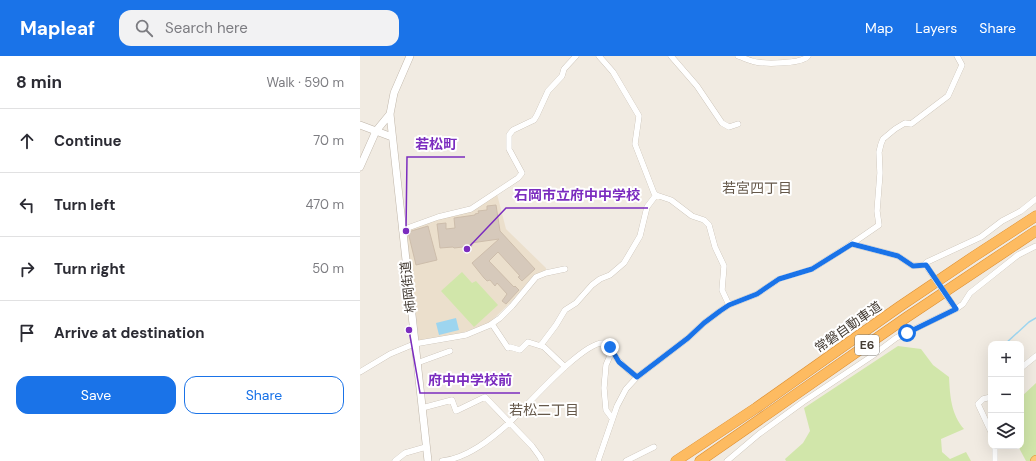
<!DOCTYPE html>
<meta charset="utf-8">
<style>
:root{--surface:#fff;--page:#f2f2f3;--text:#2b2b33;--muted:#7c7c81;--line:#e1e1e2;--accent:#1a73e8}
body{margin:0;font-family:"DM Sans","Noto Sans JP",sans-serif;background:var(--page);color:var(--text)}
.controls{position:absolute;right:12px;bottom:12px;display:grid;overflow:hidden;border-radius:8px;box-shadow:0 4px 16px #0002}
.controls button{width:36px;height:36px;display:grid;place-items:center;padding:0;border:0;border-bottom:1px solid var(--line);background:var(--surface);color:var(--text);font:20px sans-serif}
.stop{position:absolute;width:12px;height:12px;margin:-9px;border:3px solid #1a73e8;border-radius:50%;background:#fff}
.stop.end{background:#1a73e8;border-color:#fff;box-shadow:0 1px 4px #0008}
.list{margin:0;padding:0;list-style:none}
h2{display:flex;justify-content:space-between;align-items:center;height:52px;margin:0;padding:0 16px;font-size:17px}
h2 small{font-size:13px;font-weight:400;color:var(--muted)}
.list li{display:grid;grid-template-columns:26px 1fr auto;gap:12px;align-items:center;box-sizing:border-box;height:64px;padding:0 16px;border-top:1px solid var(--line)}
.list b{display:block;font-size:15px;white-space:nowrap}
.list em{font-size:13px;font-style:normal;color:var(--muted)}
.actions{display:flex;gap:8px;padding:12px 16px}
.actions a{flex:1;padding:9px 0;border:1px solid var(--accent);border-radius:12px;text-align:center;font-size:14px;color:var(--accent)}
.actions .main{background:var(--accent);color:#fff}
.icon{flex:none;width:22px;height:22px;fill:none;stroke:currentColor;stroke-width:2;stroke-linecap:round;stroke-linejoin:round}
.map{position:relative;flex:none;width:676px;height:405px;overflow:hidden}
header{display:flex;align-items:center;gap:24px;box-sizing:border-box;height:56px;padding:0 20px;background:var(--accent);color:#fff}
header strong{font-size:19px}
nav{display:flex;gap:22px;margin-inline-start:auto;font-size:14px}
.search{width:280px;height:36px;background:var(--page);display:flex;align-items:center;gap:10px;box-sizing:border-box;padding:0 14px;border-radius:12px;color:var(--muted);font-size:15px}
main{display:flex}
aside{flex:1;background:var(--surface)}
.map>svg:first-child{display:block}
.education{fill:#ebdfcc}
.green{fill:#d1e6aa}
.water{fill:#9dd5ef}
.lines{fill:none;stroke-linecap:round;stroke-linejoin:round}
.stream{stroke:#9dd5ef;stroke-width:1.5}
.building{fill:#d6c9bb;stroke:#cdbdab}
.minor-casing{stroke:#bfb5a8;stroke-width:6}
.tertiary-casing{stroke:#bfb5a8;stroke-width:8}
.trunk-casing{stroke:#dc8e31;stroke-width:10}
.motorway-casing{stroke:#dc8e31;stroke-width:11}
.minor{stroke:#fff;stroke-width:5.5}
.tertiary{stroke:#fff;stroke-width:7}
.trunk{stroke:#fec878;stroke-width:9}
.motorway{stroke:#fdbb61;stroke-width:10}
.minor-bridge-casing{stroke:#bfb5a8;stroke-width:6;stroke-linecap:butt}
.minor-bridge{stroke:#fff;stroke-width:5.5}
.route{stroke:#1a73e8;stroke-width:5}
.labels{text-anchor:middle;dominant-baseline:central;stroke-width:4;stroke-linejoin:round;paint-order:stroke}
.shield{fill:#fff;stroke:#7b7670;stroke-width:1}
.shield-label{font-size:12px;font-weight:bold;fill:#433b33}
.street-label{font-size:13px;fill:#433b33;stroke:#fff}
.neighbourhood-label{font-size:14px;fill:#65584a;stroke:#fff}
.leader{fill:none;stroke:#7b2cbf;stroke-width:1.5}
.callout-dot{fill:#7b2cbf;stroke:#fff;stroke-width:1.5}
.callout-label{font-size:14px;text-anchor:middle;font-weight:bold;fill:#7b2cbf;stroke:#fff;stroke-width:4;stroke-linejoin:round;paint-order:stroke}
</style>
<header>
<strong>Mapleaf</strong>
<div class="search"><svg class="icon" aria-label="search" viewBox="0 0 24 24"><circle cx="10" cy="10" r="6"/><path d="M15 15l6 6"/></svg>Search here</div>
<nav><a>Map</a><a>Layers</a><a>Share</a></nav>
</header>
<main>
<aside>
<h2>8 min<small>Walk · 590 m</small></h2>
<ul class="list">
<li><svg class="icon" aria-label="ahead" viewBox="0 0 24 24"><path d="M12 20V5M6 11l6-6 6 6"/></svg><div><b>Continue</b></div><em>70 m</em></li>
<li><svg class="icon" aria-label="left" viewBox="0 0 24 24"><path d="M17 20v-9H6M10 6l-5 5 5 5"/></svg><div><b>Turn left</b></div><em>470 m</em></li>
<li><svg class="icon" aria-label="right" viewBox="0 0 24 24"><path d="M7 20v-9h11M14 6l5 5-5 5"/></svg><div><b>Turn right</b></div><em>50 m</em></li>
<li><svg class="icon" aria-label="arrive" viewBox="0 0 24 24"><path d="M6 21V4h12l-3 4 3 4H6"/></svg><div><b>Arrive at destination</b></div></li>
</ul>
<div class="actions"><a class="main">Save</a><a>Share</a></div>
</aside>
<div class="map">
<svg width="676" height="405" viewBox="0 0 676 405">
<rect width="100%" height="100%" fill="#f1ebe2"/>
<path class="education" d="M137,138L146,173L186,212V215L174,219L150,247L130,266L117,272L101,277L61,285L59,284L46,174L90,160Z"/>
<path class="green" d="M102,216L112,227L116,225L138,249L114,271L81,235Z
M538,290L561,293L573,309L589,321C590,340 591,358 604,373L581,383L582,396L590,403L606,396L611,405H426L425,403L443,387L450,375L444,352Z
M676,327V405H666L658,390H661V341Z"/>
<path class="water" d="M96,262L99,274L79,279L76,267Z"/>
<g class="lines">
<path class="stream" d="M645,288L669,266L676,262"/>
</g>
<path class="building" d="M136,149L140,175L175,213L162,225L158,221L160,220L138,196L129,205L154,231L155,230L159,234L146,248L142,245L147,238L137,227L135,230L130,224L127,225L124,222L112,207L139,183L111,187L112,190L94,192L93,191L80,192L77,168L86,167V173L95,172L94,162L115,159V158L119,157L118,155L127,154V150Z
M68,170L77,204L56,209L48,176Z"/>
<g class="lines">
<defs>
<path id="minor" d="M239,0L253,16L279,60L275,88L294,137L296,139L311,144L332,160L344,164L349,169L355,191L364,210L362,234L369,249
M311,0L337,30L362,67L369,71L378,68
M378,0C384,2 390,5 396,6C406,8 442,8 448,0
M42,174L78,161L111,153L158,122L162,117L149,93V79L153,74L174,64L177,59L188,35L202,20L204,13L216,0
M492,188L538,200L553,210L564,209L567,206L621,181L642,165L661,155L676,143
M132,268L148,292L150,291L160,294L168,286L184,291L205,311
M181,289L196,269L205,254L216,247L232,229L240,223L250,219L264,207L280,180L287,151L296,139
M252,295L246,309L244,332L246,354L252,362
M57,307L90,295
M661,312L676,300
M0,316L30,298L54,288L106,279L130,269L140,262L152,250L176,221L186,217L205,213
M631,341L623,343L618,348L631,376
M62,352L92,344L96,355L125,341L172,390L180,401L182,405
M635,390V405
M35,405L45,397L66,391
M82,405C108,402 131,383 150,366C166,351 224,284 244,287C250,287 252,296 255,300C261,309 269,315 277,321
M238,405L257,350L266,333L277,321L328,282L344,267L360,255L369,249L397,238L419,223L452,213L490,189L519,169L517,155L520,117L519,96L521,88L523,83L535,73L545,67L551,68L588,40L602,9L597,0
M266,405L294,391
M367,405L399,378L443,346L512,300L536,282L596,253L603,248L610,237L658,199L676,190"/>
<path id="tertiary" d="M50,0L34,37L30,58L68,405
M0,69L32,81
M0,111L16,75L30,58"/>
<path id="trunk" d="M675,405L676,404"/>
<path id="motorway" d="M316,405L396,352L539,251L613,201L676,160
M340,405L547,261L676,175"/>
</defs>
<use href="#minor" class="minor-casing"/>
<use href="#tertiary" class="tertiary-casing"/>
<use href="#trunk" class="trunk-casing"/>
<use href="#motorway" class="motorway-casing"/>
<use href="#minor" class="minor"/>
<use href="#tertiary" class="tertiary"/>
<use href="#trunk" class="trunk"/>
<use href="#motorway" class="motorway"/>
<defs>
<path id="minor-bridge" d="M567,211L593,249"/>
</defs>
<use href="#minor-bridge" class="minor-bridge-casing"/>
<use href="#minor-bridge" class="minor-bridge"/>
</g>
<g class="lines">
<path class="route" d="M250,291L259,306L277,321L328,282L344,267L360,255L369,249L397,238L419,223L452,213L492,188L538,200L553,210L566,209L596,253L547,277"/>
</g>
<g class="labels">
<rect class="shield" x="495" y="279" width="24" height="20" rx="3"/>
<g class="shield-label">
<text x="507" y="289">E6</text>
</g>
<g class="street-label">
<text transform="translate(48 231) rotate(-96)">柿岡街道</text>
<text transform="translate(488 271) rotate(-35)">常磐自動車道</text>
</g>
<g class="neighbourhood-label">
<text x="397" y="132">若宮四丁目</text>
<text x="184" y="354">若松二丁目</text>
</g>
</g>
<path class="leader" d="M46 175L47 101H105M107 193L146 152H288M49 274L60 337H160"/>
<g class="callout-dot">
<circle cx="46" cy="175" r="4"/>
<circle cx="107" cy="193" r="4"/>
<circle cx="49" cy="274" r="4"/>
</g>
<g class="callout-label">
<text x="76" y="93">若松町</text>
<text x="217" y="144">石岡市立府中中学校</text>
<text x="110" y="329">府中中学校前</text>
</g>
</svg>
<div class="controls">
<button>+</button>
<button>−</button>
<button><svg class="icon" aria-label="layers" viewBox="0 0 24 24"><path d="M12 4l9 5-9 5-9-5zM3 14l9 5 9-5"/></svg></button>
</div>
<div class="stop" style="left:547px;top:277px"></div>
<div class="stop end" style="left:250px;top:291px"></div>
</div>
</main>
